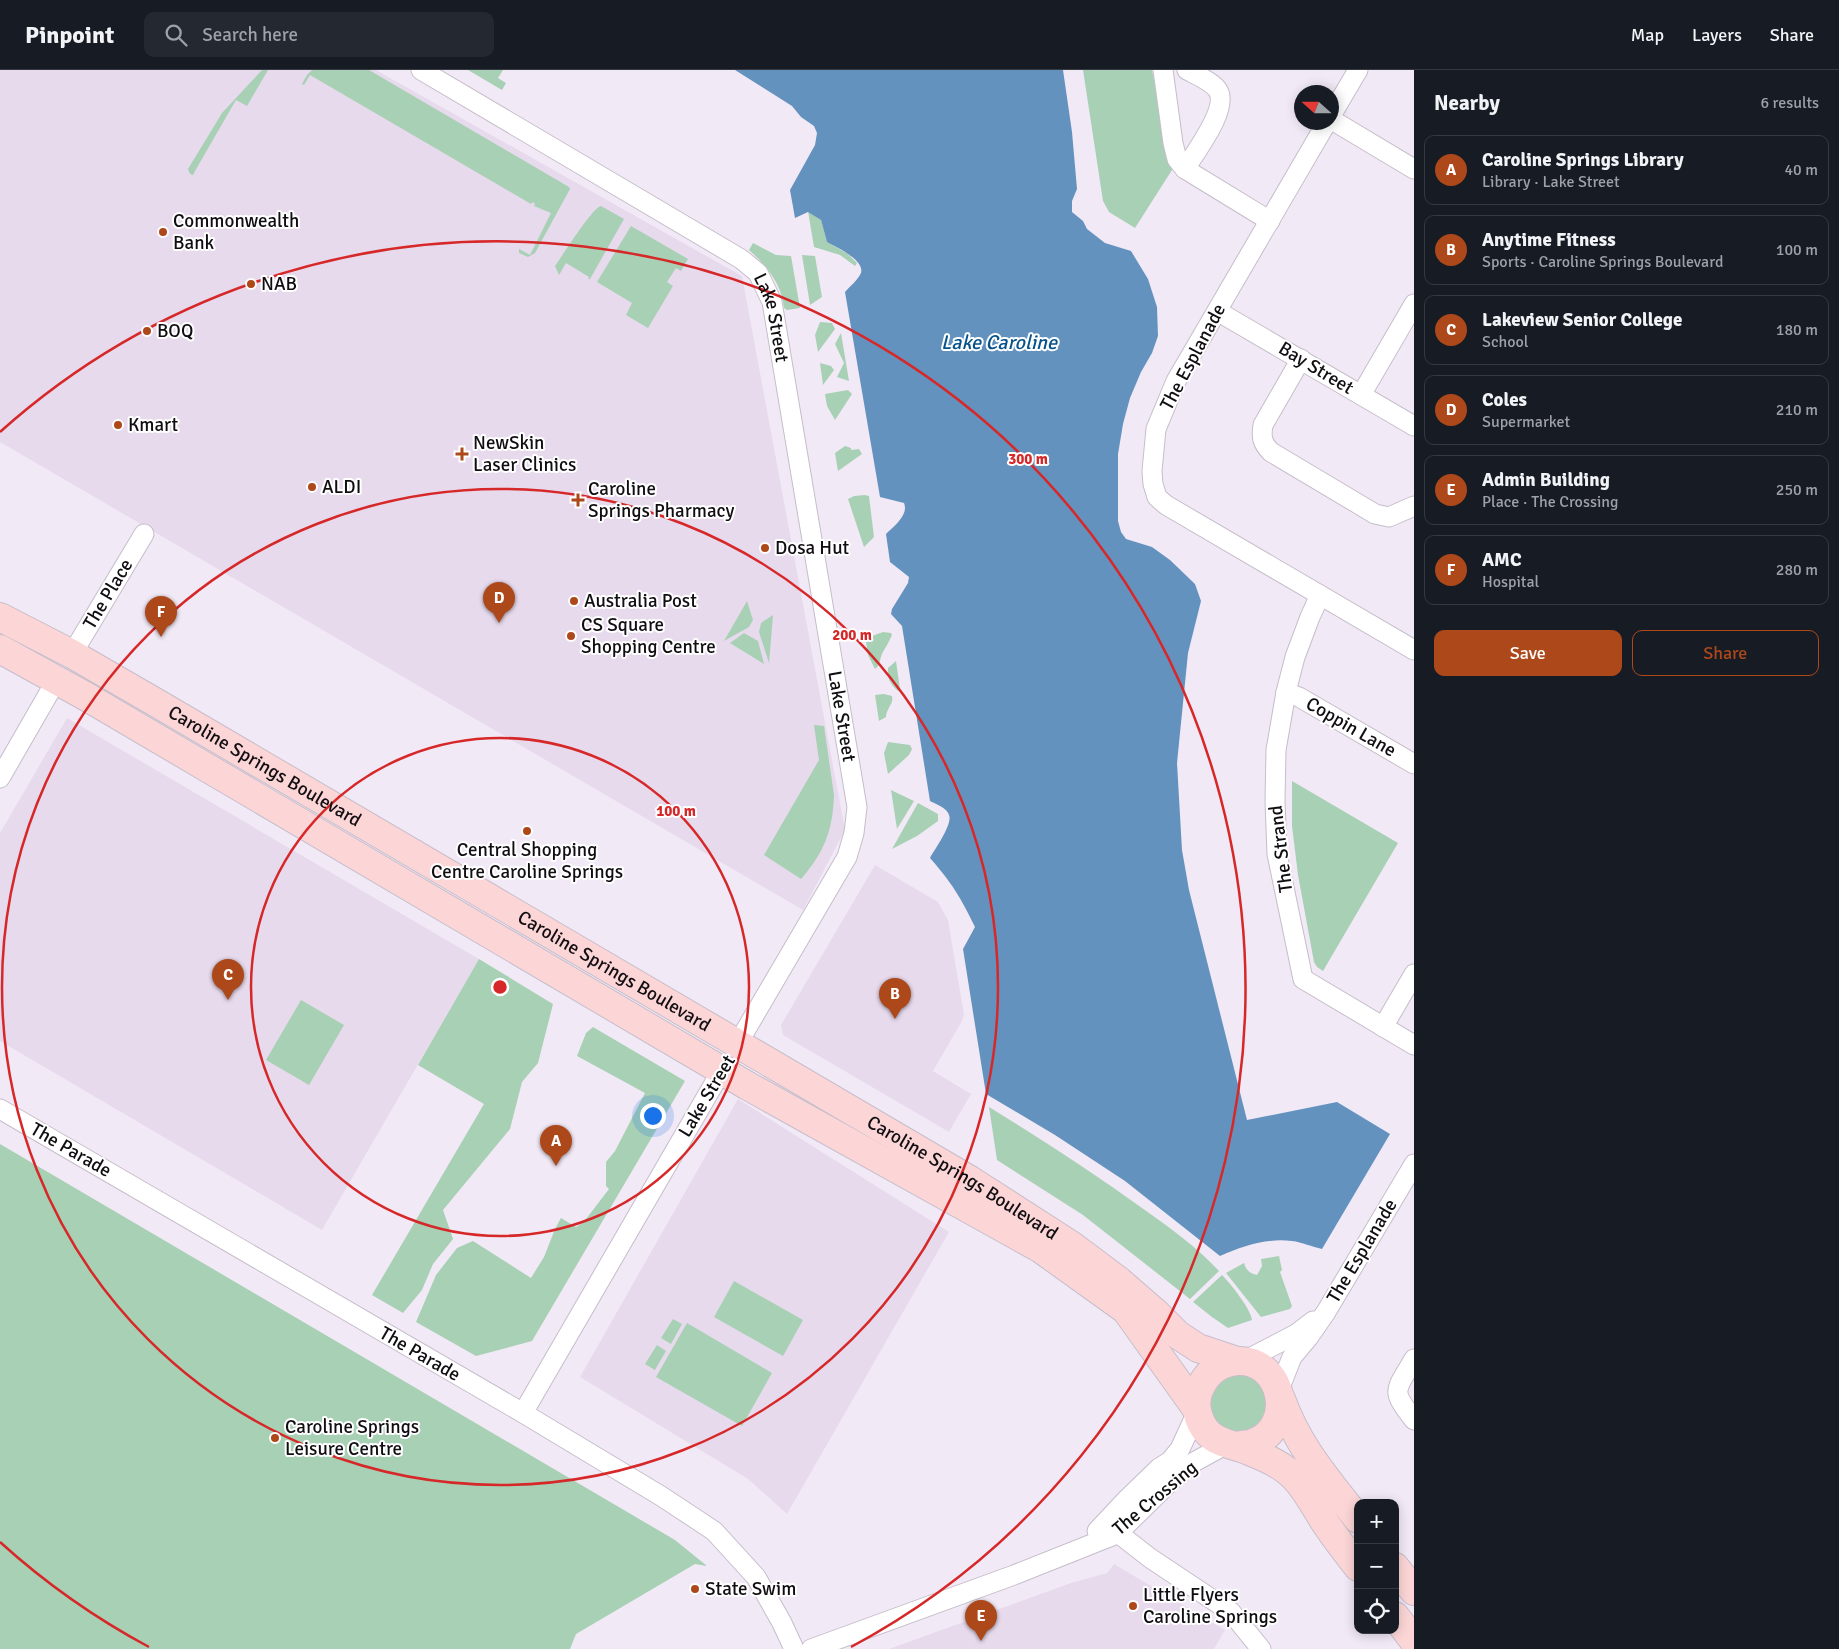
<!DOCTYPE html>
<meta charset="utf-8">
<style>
:root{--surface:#171b24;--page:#242831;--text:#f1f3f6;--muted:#9ea1a6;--line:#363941;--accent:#ad481a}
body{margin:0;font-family:Signika,sans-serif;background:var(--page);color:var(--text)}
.controls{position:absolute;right:15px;bottom:15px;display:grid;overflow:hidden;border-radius:10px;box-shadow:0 2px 12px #0003}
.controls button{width:45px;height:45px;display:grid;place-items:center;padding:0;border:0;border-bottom:1px solid var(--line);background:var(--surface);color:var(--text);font:25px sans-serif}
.compass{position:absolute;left:1294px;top:15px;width:45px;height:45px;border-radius:50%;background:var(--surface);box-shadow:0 2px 12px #0003;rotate:291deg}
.you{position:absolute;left:652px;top:1045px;width:18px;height:18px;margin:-12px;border:4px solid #fff;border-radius:50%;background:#1a73e8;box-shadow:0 0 0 8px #1a73e833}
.badge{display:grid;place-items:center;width:32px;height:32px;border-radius:50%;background:var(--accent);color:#fff;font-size:16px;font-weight:700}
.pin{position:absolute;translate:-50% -41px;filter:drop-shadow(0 1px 2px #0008)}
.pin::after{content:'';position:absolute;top:26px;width:18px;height:15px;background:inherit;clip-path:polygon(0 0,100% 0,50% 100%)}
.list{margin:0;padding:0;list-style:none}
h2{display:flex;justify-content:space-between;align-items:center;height:65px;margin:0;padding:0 20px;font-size:21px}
h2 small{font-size:16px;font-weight:400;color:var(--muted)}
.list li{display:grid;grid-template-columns:32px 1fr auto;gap:15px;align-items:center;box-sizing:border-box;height:70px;margin:0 10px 10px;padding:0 10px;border:1px solid var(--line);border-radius:10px}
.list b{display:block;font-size:19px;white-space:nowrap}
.list p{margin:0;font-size:16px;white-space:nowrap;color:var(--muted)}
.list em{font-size:16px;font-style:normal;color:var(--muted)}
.actions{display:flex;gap:10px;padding:15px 20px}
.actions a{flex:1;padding:11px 0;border:1px solid var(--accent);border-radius:10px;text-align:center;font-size:18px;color:var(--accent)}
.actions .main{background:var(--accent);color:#fff}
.icon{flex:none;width:28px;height:28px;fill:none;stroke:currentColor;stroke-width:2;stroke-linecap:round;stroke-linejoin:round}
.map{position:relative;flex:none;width:1414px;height:1579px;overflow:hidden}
header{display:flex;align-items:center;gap:30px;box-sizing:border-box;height:70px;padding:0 25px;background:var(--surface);border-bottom:1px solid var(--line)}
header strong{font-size:24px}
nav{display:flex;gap:28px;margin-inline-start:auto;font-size:18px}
.search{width:350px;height:45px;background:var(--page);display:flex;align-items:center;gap:12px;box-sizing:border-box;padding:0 18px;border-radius:10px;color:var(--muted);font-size:19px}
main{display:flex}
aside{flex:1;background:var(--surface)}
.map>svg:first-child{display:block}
.built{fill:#e7daed}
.green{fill:#a8d0b5}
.water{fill:#6492bf}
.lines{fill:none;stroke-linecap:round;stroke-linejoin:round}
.street-casing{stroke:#c6bdca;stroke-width:21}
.secondary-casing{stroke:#c6bdca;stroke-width:30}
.street{stroke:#fff;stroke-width:19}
.secondary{stroke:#fcd6d7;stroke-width:28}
.ring{fill:none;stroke:#d62828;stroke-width:2.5}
.poi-dot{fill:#ad481a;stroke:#fff;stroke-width:2}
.labels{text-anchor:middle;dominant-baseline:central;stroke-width:4;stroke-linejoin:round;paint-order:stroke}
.poi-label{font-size:19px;fill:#110e12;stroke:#fff;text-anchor:start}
.street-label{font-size:19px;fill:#110e12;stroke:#fff}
.water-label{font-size:20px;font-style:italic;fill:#06538b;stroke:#fff}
.centre{fill:#d62828;stroke:#fff;stroke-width:2.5}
.ring-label{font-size:15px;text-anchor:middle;font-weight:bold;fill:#d62828;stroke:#fff;stroke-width:4;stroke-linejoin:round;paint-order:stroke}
</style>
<header>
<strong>Pinpoint</strong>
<div class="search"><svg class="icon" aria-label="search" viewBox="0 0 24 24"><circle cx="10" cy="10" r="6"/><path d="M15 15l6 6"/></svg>Search here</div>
<nav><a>Map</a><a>Layers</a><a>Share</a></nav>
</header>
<main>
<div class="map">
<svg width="1414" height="1579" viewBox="0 0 1414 1579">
<rect width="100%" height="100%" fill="#f2e9f6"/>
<path class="built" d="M0,0H376L742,206L845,760L803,840L0,372Z
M67,648L479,889L322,1160L0,971V763Z
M875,795L938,832L948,850L964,945L962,951L933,1001L971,1024L949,1062L783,965L781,955Z
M738,1029L949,1162L787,1444L748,1409L580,1307Z
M1114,1494L1225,1560L1214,1579H889L1071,1513L1107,1503Z"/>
<path class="green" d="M262,0H268L247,36L236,30L195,101L193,105L190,104L188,99L222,43Z
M312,0H369L569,117L570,119L535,183L528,187L519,183V179L530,185L551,143L534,136L535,134L533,132L531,134L310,5L304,15L302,14L307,5Z
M468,0H503L498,8L506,13L502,20Z
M1083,0H1152L1172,100L1135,158L1109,142L1103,131Z
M601,136L624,149L590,209H588L589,207L566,193L559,205L555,196C563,185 591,139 601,136Z
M808,141L821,150L827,172L848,184L857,193L855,196L840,185L814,177Z
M631,156L688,189L681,201L676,198L667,212L673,216L648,258L626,245L632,233L597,212Z
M753,173L776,185L791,186L800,238L787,240L784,238C782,214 766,195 749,180Z
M802,185L815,186L822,227L810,235Z
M820,252L832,253L835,259L818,282L815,265Z
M841,263L849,311L837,307L844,293L835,274Z
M820,293L831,296L834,300L823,315Z
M848,320L852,324L835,350L827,336L825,324Z
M845,376L851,378V380L859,379L862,384L838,401L835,383Z
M865,425L869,426L874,467L864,477L848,429L854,426Z
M747,531L753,550L749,557L724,571Z
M773,545L769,593L759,562L761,553Z
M883,562L891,563L892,565C889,572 885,578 882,584C879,591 881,594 875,599L868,585L865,565L872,566Z
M744,563L758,571L764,594L730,573Z
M896,591L900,619L898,621C889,613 888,609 888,598Z
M884,624L892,626C894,634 886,639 886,647L879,651L875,625Z
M814,655L824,656L834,725C833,760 824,783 801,809L764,785L819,690Z
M888,672L910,675L912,679L909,685L888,704L884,683Z
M1292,711L1398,773L1323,901L1317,897L1314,892L1298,805L1292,756Z
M891,720L914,731L897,759Z
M918,733L938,744V751L917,766L892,779Z
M479,889L553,934L538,993L522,1012L510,1059L443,1140L453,1169L433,1194L422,1220L403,1243L372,1225L484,1034L418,995Z
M301,930L344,955L309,1015L266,990Z
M593,957L685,1011L532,1271L476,1286L416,1252L436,1205L457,1178L473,1171L531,1208L544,1187L555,1159L561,1148L576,1157L583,1153L609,1119L606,1116V1092L615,1081L645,1023L577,986L586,963Z
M989,1037C1041,1069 1092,1102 1142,1138C1169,1157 1197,1177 1219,1201L1190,1229L1083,1145L997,1090Z
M0,1074L675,1470L707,1496L695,1494L576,1564L570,1579H0Z
M1279,1186L1282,1200L1280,1202L1292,1236L1290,1239L1261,1247L1226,1203L1244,1193C1246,1200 1250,1204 1257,1205L1262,1196L1261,1189Z
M1222,1205C1230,1213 1251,1239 1252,1250L1228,1258L1212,1247L1193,1232Z
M734,1211L803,1250L783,1286L714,1247Z
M673,1249L682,1254L671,1274L661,1268Z
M687,1253L772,1303L742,1356L656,1307Z
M657,1275L666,1281L655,1300L645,1294Z
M1208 1333a29 29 0 1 1 58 0a29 29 0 1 1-58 0Z"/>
<path class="water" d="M735,0H1063L1072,62L1077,119L1072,131V142L1083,151L1087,159L1105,173L1131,181L1148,209L1157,237L1158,266L1152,283L1141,302L1130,328L1123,354L1118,384V451L1121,462L1126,469L1152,477L1170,490L1195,514L1201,531L1188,583L1177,693L1182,780L1189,820L1247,1050L1337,1032L1390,1064L1322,1179C1312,1177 1302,1172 1292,1171C1266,1168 1243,1176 1220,1186L1125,1111L1055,1065L986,1024L963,879L975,857C961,828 952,813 930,788C935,779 953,754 949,745C947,738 936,734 930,731L902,556L891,544L892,539L908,513L909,507L890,492L886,464C894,456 909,445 904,433L880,427L845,222C850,216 858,210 861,203C865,190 836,177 827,172L821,150L808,142L795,148L790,120L815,75L817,63L814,56L801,47L792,36Z"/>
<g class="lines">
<defs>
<g id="street">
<path id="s1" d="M421,0L741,189L758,203L772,232L857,737L854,763L847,787L738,973"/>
<path d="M1163,0L1173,73L1177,89L1185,99L1270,151"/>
<path d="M1332,44L1358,0"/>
<path d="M1332,50L1414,99"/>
<path d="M1327,52L1176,311L1156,359L1152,401L1153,414L1157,427L1166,435L1414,580"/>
<path d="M1185,99C1195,82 1231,37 1217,19C1211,11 1196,5 1187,0"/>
<path d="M1217,241L1414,356"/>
<path d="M1301,289L1263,355C1261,367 1262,373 1271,382L1375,444L1389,447L1414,436"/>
<path d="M1361,325L1414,234"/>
<path d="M1320,525L1310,547L1295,587L1286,622L1276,680L1275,731L1277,784L1303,909L1414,975"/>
<path d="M72,584L144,464"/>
<path d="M1286,622L1299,627L1414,694"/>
<path d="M0,708L57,609"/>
<path d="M1383,957L1414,904"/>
<path d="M0,1039L523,1343L661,1426L714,1461L756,1507L782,1553L794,1579"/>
<path d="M1414,1289C1395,1322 1390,1319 1414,1350"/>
<path d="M1244,1291L1296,1264L1313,1251"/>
<path d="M1279,1320L1292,1287L1308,1268L1326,1242L1414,1094"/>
<path d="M523,1343L722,1000"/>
<path d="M1105,1453L1150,1488L1231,1542L1261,1579"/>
<path d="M1097,1461L1128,1428L1159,1398L1170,1391L1180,1379L1197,1342"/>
<path d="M811,1579L1014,1505L1117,1464L1173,1409L1194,1392L1227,1374"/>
</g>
<g id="secondary">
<path id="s2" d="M0,547L72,584L155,632L970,1110L1071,1175L1119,1211L1157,1244L1178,1265L1198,1278L1237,1291"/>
<path d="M0,579L87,627L748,1016L1041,1179L1126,1240L1196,1338"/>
<path d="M1281,1329C1298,1377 1327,1409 1358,1449"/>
<path d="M1235,1376C1239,1375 1245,1375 1250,1374C1300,1360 1283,1282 1231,1292C1215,1295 1205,1306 1199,1320C1193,1334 1198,1352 1208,1363C1219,1374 1235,1375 1249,1381C1262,1386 1274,1391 1286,1400C1303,1412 1314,1436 1326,1454C1336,1469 1347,1483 1358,1497"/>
<path d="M1395,1497L1414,1521"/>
<path d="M1395,1546L1414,1571"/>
</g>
</defs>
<use href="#street" class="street-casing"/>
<use href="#secondary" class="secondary-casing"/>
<use href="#street" class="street"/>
<use href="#secondary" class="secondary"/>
</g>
<g class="ring">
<circle cx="500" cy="917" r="249"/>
<circle cx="500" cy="917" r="498"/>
<path d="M149 1577A747 747 0 0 1 0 1472M0 362A747 747 0 1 1 851 1577"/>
</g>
<g class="poi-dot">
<circle cx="163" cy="162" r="5"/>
<circle cx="251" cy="214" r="5"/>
<circle cx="147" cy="261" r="5"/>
<circle cx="118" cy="355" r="5"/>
<path d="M459.5 376.5h5v5h5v5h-5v5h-5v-5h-5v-5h5z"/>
<circle cx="312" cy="417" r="5"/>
<path d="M575.5 422.5h5v5h5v5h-5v5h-5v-5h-5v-5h5z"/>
<circle cx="765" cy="478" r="5"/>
<circle cx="574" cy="531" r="5"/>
<circle cx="571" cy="566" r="5"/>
<circle cx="527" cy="761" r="5"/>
<circle cx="275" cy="1368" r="5"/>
<circle cx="695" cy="1519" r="5"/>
<circle cx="1133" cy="1536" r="5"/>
</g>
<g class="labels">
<g class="poi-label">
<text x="173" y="151">Commonwealth<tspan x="173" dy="22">Bank</tspan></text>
<text x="261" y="214">NAB</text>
<text x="157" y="261">BOQ</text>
<text x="128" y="355">Kmart</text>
<text x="473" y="373">NewSkin<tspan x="473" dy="22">Laser Clinics</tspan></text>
<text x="322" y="417">ALDI</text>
<text x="588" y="419">Caroline<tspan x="588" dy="22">Springs Pharmacy</tspan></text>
<text x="775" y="478">Dosa Hut</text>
<text x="584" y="531">Australia Post</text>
<text x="581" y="555">CS Square<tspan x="581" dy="22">Shopping Centre</tspan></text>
<text x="527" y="780" text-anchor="middle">Central Shopping<tspan x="527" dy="22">Centre Caroline Springs</tspan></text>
<text x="285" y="1357">Caroline Springs<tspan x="285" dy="22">Leisure Centre</tspan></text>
<text x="705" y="1519">State Swim</text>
<text x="1143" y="1525">Little Flyers<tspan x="1143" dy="22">Caroline Springs</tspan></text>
</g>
<g class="street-label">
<text stroke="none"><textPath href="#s1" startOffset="441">Lake Street</textPath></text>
<text transform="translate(1193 287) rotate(-62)">The Esplanade</text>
<text transform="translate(1316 298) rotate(31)">Bay Street</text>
<text transform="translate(108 524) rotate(-59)">The Place</text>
<text stroke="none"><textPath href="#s1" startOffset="846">Lake Street</textPath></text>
<text transform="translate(1351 657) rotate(30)">Coppin Lane</text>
<text stroke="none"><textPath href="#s2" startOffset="304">Caroline Springs Boulevard</textPath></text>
<text transform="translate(1281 779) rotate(-97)">The Strand</text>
<text stroke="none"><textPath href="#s2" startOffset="709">Caroline Springs Boulevard</textPath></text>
<text transform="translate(707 1026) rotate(-59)">Lake Street</text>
<text transform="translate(71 1080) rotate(30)">The Parade</text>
<text stroke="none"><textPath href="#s2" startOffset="1114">Caroline Springs Boulevard</textPath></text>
<text transform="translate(1362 1181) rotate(-59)">The Esplanade</text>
<text transform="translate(420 1284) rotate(30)">The Parade</text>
<text transform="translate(1155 1428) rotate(-40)">The Crossing</text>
</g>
<g class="water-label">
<text x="999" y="272">Lake Caroline</text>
</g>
</g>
<circle cx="500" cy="917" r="8" class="centre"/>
<g class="ring-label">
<text x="1028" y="394">300 m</text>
<text x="852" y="570">200 m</text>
<text x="676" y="746">100 m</text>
</g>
</svg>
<div class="controls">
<button>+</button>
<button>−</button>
<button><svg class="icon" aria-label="locate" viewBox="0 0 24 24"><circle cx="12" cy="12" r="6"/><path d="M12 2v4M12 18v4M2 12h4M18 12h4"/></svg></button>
</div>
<svg class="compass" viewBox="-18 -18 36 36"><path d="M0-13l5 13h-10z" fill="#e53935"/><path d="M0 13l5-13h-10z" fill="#9ea1a6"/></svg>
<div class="you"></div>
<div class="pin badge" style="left:556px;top:1096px">A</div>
<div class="pin badge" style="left:895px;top:949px">B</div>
<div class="pin badge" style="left:228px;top:930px">C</div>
<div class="pin badge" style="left:499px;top:553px">D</div>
<div class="pin badge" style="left:981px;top:1571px">E</div>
<div class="pin badge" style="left:161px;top:567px">F</div>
</div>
<aside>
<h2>Nearby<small>6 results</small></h2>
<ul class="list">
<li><span class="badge">A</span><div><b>Caroline Springs Library</b><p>Library · Lake Street</p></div><em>40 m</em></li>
<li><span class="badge">B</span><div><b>Anytime Fitness</b><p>Sports · Caroline Springs Boulevard</p></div><em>100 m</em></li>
<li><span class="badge">C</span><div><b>Lakeview Senior College</b><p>School</p></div><em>180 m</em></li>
<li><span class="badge">D</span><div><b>Coles</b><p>Supermarket</p></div><em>210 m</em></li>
<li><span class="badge">E</span><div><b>Admin Building</b><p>Place · The Crossing</p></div><em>250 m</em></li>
<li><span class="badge">F</span><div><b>AMC</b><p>Hospital</p></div><em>280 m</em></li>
</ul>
<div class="actions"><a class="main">Save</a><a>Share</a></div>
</aside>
</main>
